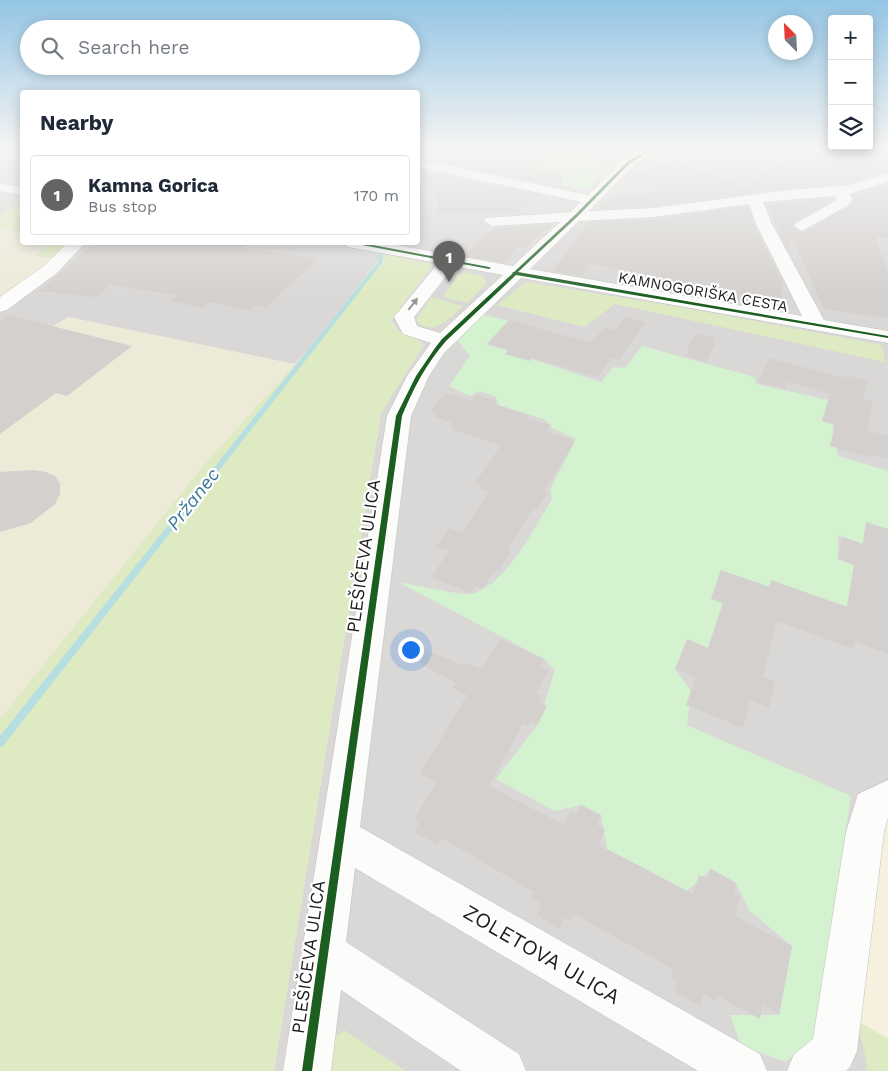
<!DOCTYPE html>
<meta charset="utf-8">
<style>
:root{--surface:#fff;--page:#f6f6f7;--text:#1f2937;--muted:#747a83;--line:#e0e1e3;--accent:#656463}
body{margin:0;font-family:"Work Sans",sans-serif;background:var(--page);color:var(--text)}
.controls{position:absolute;right:15px;top:15px;display:grid;overflow:hidden;border-radius:5px;box-shadow:0 2px 12px #0003}
.controls button{width:45px;height:45px;display:grid;place-items:center;padding:0;border:0;border-bottom:1px solid var(--line);background:var(--surface);color:var(--text);font:25px sans-serif}
.compass{position:absolute;left:768px;top:15px;width:45px;height:45px;border-radius:50%;background:var(--surface);box-shadow:0 2px 12px #0003;rotate:336deg}
.you{position:absolute;left:410px;top:649px;width:18px;height:18px;margin:-12px;border:4px solid #fff;border-radius:50%;background:#1a73e8;box-shadow:0 0 0 8px #1a73e833}
.badge{display:grid;place-items:center;width:32px;height:32px;border-radius:50%;background:var(--accent);color:#fff;font-size:16px;font-weight:700}
.pin{position:absolute;translate:-50% -41px;filter:drop-shadow(0 1px 2px #0008)}
.pin::after{content:'';position:absolute;top:26px;width:18px;height:15px;background:inherit;clip-path:polygon(0 0,100% 0,50% 100%)}
.list{margin:0;padding:0;list-style:none}
h2{display:flex;justify-content:space-between;align-items:center;height:65px;margin:0;padding:0 20px;font-size:21px}
h2 small{font-size:16px;font-weight:400;color:var(--muted)}
.list li{display:grid;grid-template-columns:32px 1fr auto;gap:15px;align-items:center;box-sizing:border-box;height:80px;margin:0 10px 10px;padding:0 10px;border:1px solid var(--line);border-radius:5px}
.list b{display:block;font-size:19px;white-space:nowrap}
.list p{margin:0;font-size:16px;white-space:nowrap;color:var(--muted)}
.list em{font-size:16px;font-style:normal;color:var(--muted)}
.icon{flex:none;width:28px;height:28px;fill:none;stroke:currentColor;stroke-width:2;stroke-linecap:round;stroke-linejoin:round}
.map{position:relative;flex:none;width:888px;height:1071px;overflow:hidden}
.search{position:absolute;background:var(--surface);box-shadow:0 2px 12px #0003;left:20px;top:20px;width:400px;height:55px;display:flex;align-items:center;gap:12px;box-sizing:border-box;padding:0 18px;border-radius:28px;color:var(--muted);font-size:19px}
.panel{position:absolute;background:var(--surface);box-shadow:0 2px 12px #0003;left:20px;top:90px;width:400px;height:155px;border-radius:5px}
.map>svg:first-child{display:block}
.residential{fill:#dad8d7}
.education{fill:#f6f1df}
.farmland{fill:#edead7}
.grass{fill:#deeac2}
.park{fill:#d4f2cf}
.parking{fill:#dbdad9}
.lines{fill:none;stroke-linecap:round;stroke-linejoin:round}
.stream{fill:#b7dee0;fill-rule:evenodd}
.building{fill:#d3d0ce}
.minor-casing{stroke:#c2c1c0;stroke-width:1}
.minor{fill:#fcfcfb;fill-rule:evenodd}
.cycleway-casing{stroke:#fff;stroke-width:3}
.cycleway{fill:#1b5e20;fill-rule:evenodd}
.oneway{fill:#989897}
.labels{text-anchor:middle;dominant-baseline:central;stroke-width:4.5;stroke-linejoin:round;paint-order:stroke}
.far-street-label{font-size:15px;fill:#1d1d1d;stroke:#fff}
.street-label{font-size:18px;fill:#1d1d1d;stroke:#fff}
.water-label{font-size:19px;font-style:italic;fill:#3e7a97;stroke:#fff}
.near-street-label{font-size:21px;fill:#1d1d1d;stroke:#fff}
</style>
<div class="map">
<svg width="888" height="1071" viewBox="0 0 888 1071">
<rect width="100%" height="100%" fill="#ebe8e5"/>
<path class="residential" d="M15,148H22V202L0,215V154Z
M418,148H888V1071H274L381,413L423,346L420,341L400,333L391,320L433,265L383,254L311,347L294,364L68,317L0,360V301L73,243L418,242Z"/>
<path class="education" d="M888,789V1039L857,1021Z"/>
<path class="farmland" d="M0,228L22,232V242L51,243L35,255L54,258L0,301Z
M68,317L294,364L209,459L0,719V360Z"/>
<path class="grass" d="M22,202V232L0,228V215Z
M51,243H73L54,258L35,256Z
M383,254L433,264L391,320C398,338 417,334 423,346L381,413L274,1071H0V719L209,459L311,347Z
M464,272L482,276L486,281V284L467,303L443,297L458,276Z
M526,282L685,308L882,345L885,362L615,304L584,327L497,305Z
M431,298H435L463,306C451,317 433,338 417,321V318Z
M857,1021L888,1039V1071H866L867,1063Z
M344,1030L406,1071H322L325,1046Z"/>
<path class="park" d="M474,148H546L564,156L611,165L588,190L562,185V173L464,155Z
M484,315L529,326L523,332L503,327L487,344L601,382L613,367L625,368L642,346L755,377L756,384L828,400L838,456L888,471V529L866,522L863,544L838,535V559L854,565L847,607L771,580L769,587L721,570L711,599L723,603L708,648L687,639L675,669L691,691L687,725L851,796L815,1037L786,1062L741,1046L730,1015H779L792,946L750,911L736,883L711,869L687,891L607,849L601,815L581,805L554,811L496,779L538,724L555,670L544,659L398,582C411,584 462,596 471,594C506,586 534,528 552,499L550,490L576,439L552,428L544,419L499,405L495,396L479,391L470,396L449,386L470,356L457,340Z"/>
<path class="parking" d="M564,148H628L611,165L564,156L567,153L559,152Z"/>
<g class="lines">
<path class="stream" d="M380,252L384,253L382,263L3,746L0,747V736L378,262Z"/>
</g>
<path class="building" d="M452,148H562L537,168L562,173L549,185L433,160Z
M802,148H888V162L869,171L878,174L849,183L780,189L654,206L598,209L604,200L664,189L632,175L674,161L745,187Z
M22,151V182L19,184L0,181V161Z
M419,169L538,195L517,213H437L438,195L418,186Z
M888,184V239L874,236L888,271V318L824,309L791,235L788,250L766,204L834,198L794,222L793,228L803,233L848,207L855,200L852,195Z
M748,206L753,223L783,283L780,308L679,290L681,286L643,279L645,274L590,264L582,276L553,271L588,222L654,219Z
M553,224L524,249L517,247L505,263L466,256L477,241L495,228Z
M95,242H250L243,248L318,259L266,307L256,305L250,311L210,302L203,308L171,301L178,295L110,285L96,297L39,291Z
M8,315L132,346L67,396L56,393L0,434V322Z
M625,317L645,322L619,360L611,358L598,377L532,358L530,361L505,354L508,350L487,344L509,320L592,343L604,327L615,330Z
M696,334L715,338L712,343L715,344L706,362L686,356L689,351H686Z
M769,358L845,378L846,375L867,381L863,399L873,402L867,430L888,436V459L871,454L870,458L830,446L835,425L822,421L830,394L788,382L785,389L758,382Z
M446,393L471,400L476,395L497,401L494,404L528,415L526,418L551,425L547,432L573,440L572,442L574,443L544,491L547,493L537,510L533,508L507,550L511,552L499,571L495,570L483,589L475,586L471,593L431,577L449,551L436,547L449,528L462,533L490,492L479,488L481,485L475,483L501,445L452,430L455,427L450,425L453,423L433,416L436,413L430,411Z
M33,470L46,472L55,476L60,484V494L55,504L31,523L0,532V472Z
M866,522L888,529V654L854,641L853,649L777,621L763,677L775,682L769,708L750,700L743,728L686,705L696,677L675,669L687,639L708,648L723,603L711,599L721,570L769,587L771,580L847,607L854,565L838,559L843,537L863,544Z
M500,639L544,659L541,666L549,670L536,693L542,696L539,702L547,706L538,724L531,721L528,726L523,724L489,786L564,825L570,811L576,814L581,805L601,815L597,825L605,829L599,845L693,894L699,875L708,879L711,869L736,883L733,893L740,896L735,916L792,946L779,1015L763,1005L760,1019L716,995L715,1001L704,994L700,1006L675,992L678,981L671,977L673,969L574,914L571,921L564,917L560,928L537,915L541,904L531,899L534,892L449,842L441,838L438,845L414,832L419,823L414,820L436,782L420,774L467,695L452,688L456,683L420,664L426,650L465,666L468,663L482,669Z"/>
<g class="lines">
<defs>
<path id="minor" d="M644,148H660L634,165L589,211L654,208L780,191L849,185L888,173V182L849,194L853,200L847,206L802,231L794,226L796,223L837,200L835,196L763,202L771,222L824,320L888,331V343L521,278L444,353L429,376L411,416L360,827L760,1054L767,1071H698L355,868L346,942L519,1054L526,1071H461L341,990L331,1071H283L387,416L407,376L431,343L403,334L394,317L438,263L348,247L340,242H380L513,266L560,222L492,226L484,221L486,218L571,212L581,202L418,167V159L588,195L624,159ZM749,204L755,222L802,316L530,269L579,221L654,217ZM454,266L503,275L440,333L417,326L414,317Z
M0,183L22,187V195L0,191Z
M68,242H86L57,273L7,310L0,312V297L45,265Z
M888,780V818L884,832L857,1051L850,1067L846,1071H787L794,1054L813,1039L846,832L858,794Z"/>
</defs>
<use href="#minor" class="minor-casing"/>
<use href="#minor" class="minor"/>
<defs>
<path id="cycleway" d="M651,148H655L630,163L578,216L518,272L888,336V338L516,275L446,341C426,364 413,389 402,416L312,1071H302L396,416L416,376L435,348L442,339L512,274L513,272H514L576,214L628,161Z
M357,242L489,267L491,268L489,269L346,242Z"/>
</defs>
<use href="#cycleway" class="cycleway-casing"/>
<use href="#cycleway" class="cycleway"/>
</g>
<defs><path id="oneway-solid" d="M-6-.8H1V-3.2L6.5 0L1 3.2V.8H-6Z" transform="scale(1.25)"/></defs>
<use class="oneway" href="#oneway-solid" transform="translate(413 304) rotate(-52)"/>
<linearGradient id="sky" x2="0" y2="1"><stop stop-color="#94c5e5"/><stop offset="0.5" stop-color="#f6f5f3"/><stop offset="1" stop-color="#f6f5f3" stop-opacity="0"/></linearGradient>
<rect width="888" height="298" fill="url(#sky)"/>
<g class="labels">
<g class="far-street-label">
<text transform="translate(703 292) rotate(10)">KAMNOGORIŠKA CESTA</text>
</g>
<g class="street-label">
<text transform="translate(363 556) rotate(-82)">PLEŠIČEVA ULICA</text>
<text transform="translate(308 957) rotate(-82)">PLEŠIČEVA ULICA</text>
</g>
<g class="water-label">
<text transform="translate(193 499) rotate(-52)">Pržanec</text>
</g>
<g class="near-street-label">
<text transform="translate(542 954) rotate(30)">ZOLETOVA ULICA</text>
</g>
</g>
</svg>
<div class="controls">
<button>+</button>
<button>−</button>
<button><svg class="icon" aria-label="layers" viewBox="0 0 24 24"><path d="M12 4l9 5-9 5-9-5zM3 14l9 5 9-5"/></svg></button>
</div>
<svg class="compass" viewBox="-18 -18 36 36"><path d="M0-13l5 13h-10z" fill="#e53935"/><path d="M0 13l5-13h-10z" fill="#747a83"/></svg>
<div class="you"></div>
<div class="pin badge" style="left:449px;top:282px">1</div>
<div class="search"><svg class="icon" aria-label="search" viewBox="0 0 24 24"><circle cx="10" cy="10" r="6"/><path d="M15 15l6 6"/></svg>Search here</div>
<section class="panel">
<h2>Nearby<small></small></h2>
<ul class="list">
<li><span class="badge">1</span><div><b>Kamna Gorica</b><p>Bus stop</p></div><em>170 m</em></li>
</ul>
</section>
</div>
